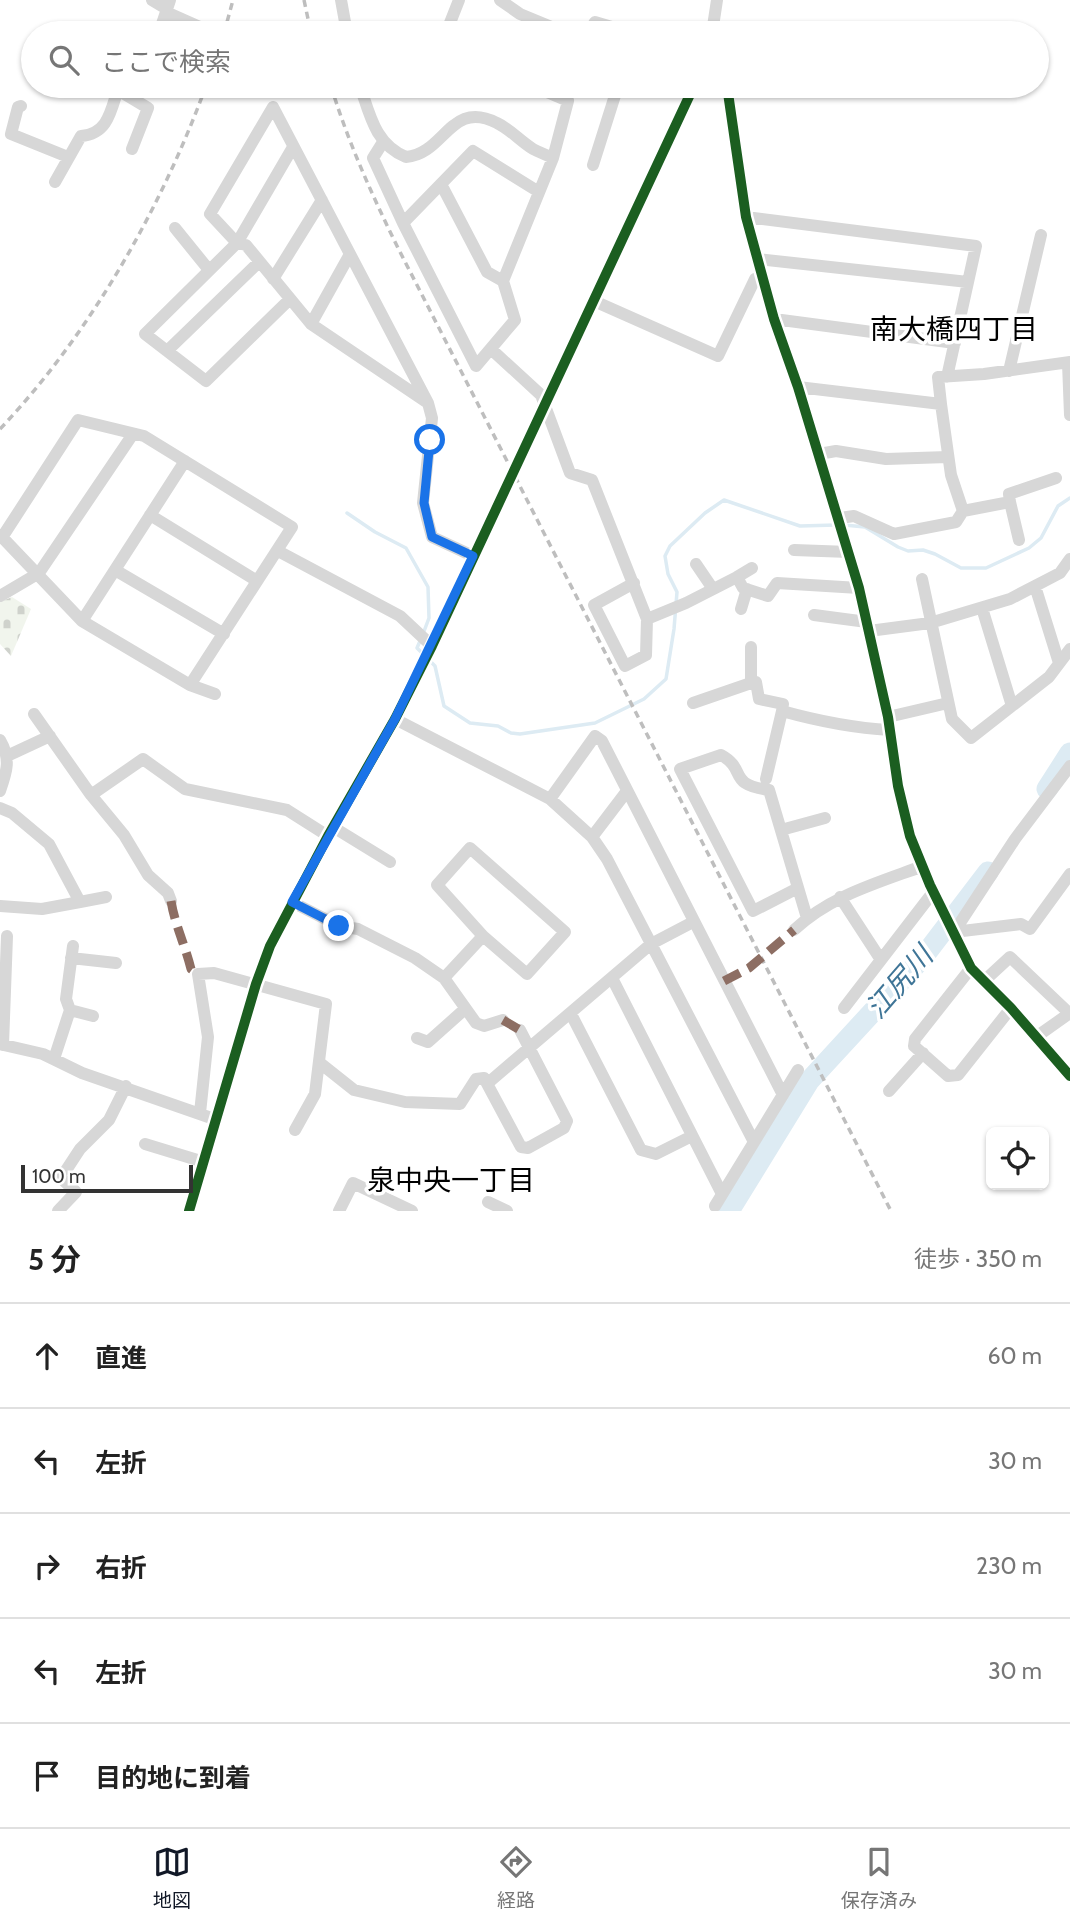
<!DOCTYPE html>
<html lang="ja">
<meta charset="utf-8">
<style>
:root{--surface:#fff;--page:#f2f2f2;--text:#222;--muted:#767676;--line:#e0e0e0;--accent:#111827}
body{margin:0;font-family:Cabin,"Noto Sans JP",sans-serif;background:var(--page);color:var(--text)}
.controls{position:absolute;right:21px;bottom:21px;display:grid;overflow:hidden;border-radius:10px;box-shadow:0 2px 5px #0004}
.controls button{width:63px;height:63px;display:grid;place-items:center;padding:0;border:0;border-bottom:2px solid var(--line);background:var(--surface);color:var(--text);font:35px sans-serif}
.scale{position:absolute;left:21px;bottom:18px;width:172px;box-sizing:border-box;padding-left:7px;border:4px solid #333;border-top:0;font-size:19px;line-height:24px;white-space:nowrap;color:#333;-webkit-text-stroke:5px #fff;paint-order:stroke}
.stop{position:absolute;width:21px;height:21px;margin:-16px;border:5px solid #1a73e8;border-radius:50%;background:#fff}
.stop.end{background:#1a73e8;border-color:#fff;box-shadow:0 2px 7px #0008}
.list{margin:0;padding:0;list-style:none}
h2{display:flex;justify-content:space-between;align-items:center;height:91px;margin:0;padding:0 28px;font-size:30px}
h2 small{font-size:23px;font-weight:400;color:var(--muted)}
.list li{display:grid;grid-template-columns:46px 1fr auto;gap:21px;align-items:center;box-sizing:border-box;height:105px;padding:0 28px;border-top:2px solid var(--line)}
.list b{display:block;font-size:26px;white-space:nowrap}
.list em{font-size:23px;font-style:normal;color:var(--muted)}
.icon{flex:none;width:38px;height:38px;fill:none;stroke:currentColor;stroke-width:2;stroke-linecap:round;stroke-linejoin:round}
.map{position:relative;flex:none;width:1070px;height:1211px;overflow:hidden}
.search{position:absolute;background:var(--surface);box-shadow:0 2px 5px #0004;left:21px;right:21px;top:21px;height:77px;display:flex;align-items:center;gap:18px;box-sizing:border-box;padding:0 24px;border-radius:38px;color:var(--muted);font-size:26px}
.sheet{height:616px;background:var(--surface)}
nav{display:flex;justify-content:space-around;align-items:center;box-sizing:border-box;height:98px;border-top:2px solid var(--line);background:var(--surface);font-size:19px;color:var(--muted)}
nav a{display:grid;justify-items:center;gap:4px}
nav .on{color:var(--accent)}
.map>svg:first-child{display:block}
.cemetery{fill:url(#cemetery-stones)}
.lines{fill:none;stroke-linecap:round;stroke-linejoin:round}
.stream{stroke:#ddebf3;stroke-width:3.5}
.river{stroke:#ddebf3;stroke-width:21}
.minor{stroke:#d7d7d7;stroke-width:12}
.rail{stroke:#bebebe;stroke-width:3.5;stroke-dasharray:7 5;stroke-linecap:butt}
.quiet{stroke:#8d6e63;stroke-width:9;stroke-dasharray:18 9;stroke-linecap:butt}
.cycleway-casing{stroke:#fff;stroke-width:15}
.cycleway{stroke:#1b5e20;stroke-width:10}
.route{stroke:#1a73e8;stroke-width:9}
.labels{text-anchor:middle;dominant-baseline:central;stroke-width:7;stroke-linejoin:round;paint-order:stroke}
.neighbourhood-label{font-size:28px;fill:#000;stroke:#fff}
.water-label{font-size:28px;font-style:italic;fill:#3f7597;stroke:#fff}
</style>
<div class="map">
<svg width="1070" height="1211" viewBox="0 0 1070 1211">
<defs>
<pattern id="cemetery-stones" width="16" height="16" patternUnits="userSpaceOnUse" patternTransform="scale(1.75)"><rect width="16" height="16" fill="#f1f5ed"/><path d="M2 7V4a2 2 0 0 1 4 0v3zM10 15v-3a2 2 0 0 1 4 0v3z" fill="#cfd2cc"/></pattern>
</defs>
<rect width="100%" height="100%" fill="#fff"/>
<path class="cemetery" d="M12,597L31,609L11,656L0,644V602Z"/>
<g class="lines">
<path class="stream" d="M347,513L375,532L406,548L428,587L429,618L423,634
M844,525L865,527L898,547L908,551L923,550L935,554L961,568H986L1029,548L1041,538L1058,506L1070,498
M420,641L417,648L424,655
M429,660L435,666L444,706L470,723L498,726L511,733L520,734L595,723L644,699L666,679L674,629L677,592L668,574L665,556L670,546L705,513L724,500L800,526L836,525"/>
<path class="river" d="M1047,789L1070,753
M729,1211L809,1081L924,956L988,872"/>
<path class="minor" d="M152,0L167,9
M341,0L347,33
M500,0L520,14L566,33
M166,12L202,28
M153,33L161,27L170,0
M446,33L459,0
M588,33L595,22L632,33
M712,33L717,0
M360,86C370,115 375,144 406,157C445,154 450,99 497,123C510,129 520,141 533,149C539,152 546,155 553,158L503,281L515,320L476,366L403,223L473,151L539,192
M533,86L568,101L553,158
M727,86L746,217L774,319L798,387L859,588L888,717L898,786L910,836L930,885L971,968L1011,1008L1070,1076
M118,90L148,108L132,149
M21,106L18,107L11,134L68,157
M383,142L373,158L403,223
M593,165L618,86
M55,182L81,136C109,134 111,109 119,86
M441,184L487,272L503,281
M746,217L976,246L947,377
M175,228L209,270
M757,259L968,282
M273,279L322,200
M289,300L206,381L145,334L237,243L293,147
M594,301L718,356L755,279L762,275
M774,319L955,343
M311,324L350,254
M492,350L541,395L570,473L592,480L647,619L686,603L737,577L743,588L768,596L777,583L859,588
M167,351L259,262
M1068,363L1070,415
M1009,371L1041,235
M798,387L941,404L938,377L984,374L1070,362
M428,403L311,324L246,245L237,243L210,214L273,107L428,403L432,418L423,503L432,537L473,556
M819,454L836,451L886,459L948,457
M1010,502L1019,540
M963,511L1010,502L1009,494L1056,478
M150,515L257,581
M840,518L854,516L894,534L956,522L963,511L951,475L941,404
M0,535L82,621L190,685L215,694
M3,536L78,420L144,436L292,527L190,685
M794,550L849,552
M278,551L400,616L432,646
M696,564L713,589
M115,570L224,634
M737,577L752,568
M922,579L952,719L971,738L1049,677L1070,649
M634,583L594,605L625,666L646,655L647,619
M1035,586L1059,663
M0,596L39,573L133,434
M982,608L1012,706
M741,609L747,589
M814,615L867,622
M82,621L185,461
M869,631L930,623L1010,599L1060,573L1070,559
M751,647V683L756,682L759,699L783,704L782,711C818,721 853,728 890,730
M693,703L751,683
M34,714L91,795L143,759L185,789L287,810L328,836
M888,717L948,703
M395,719L550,799L592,837L607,859L754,1142
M0,740C11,759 7,771 0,791
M7,756L50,736
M766,779L782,711
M91,795L124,835L148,875L168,893L171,901
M550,799L595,736L602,741L783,1095
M0,808L12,813L49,844L80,902L42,909L0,906
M333,827L390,862
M781,830L825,818
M592,837L627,791
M470,848L565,932L527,974L483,936L437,885Z
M798,888L753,911L680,769L721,755C748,770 726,784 769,790L807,918
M840,897L881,960
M80,902L106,897
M292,902L339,926L358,929L415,958L444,978L483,936
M794,930C830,896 877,883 923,866
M954,932L1015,839L1070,766
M954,932L1021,924L1030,929L1070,874
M71,958L116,963
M971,968L915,1039L914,1046L948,1076L958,1075L1011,1008
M444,978L476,1023L484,1026L503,1020
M612,978L722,1194
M984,981L1010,957L1069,1013
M844,1008L934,891
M70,1010L93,1016
M571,1014L641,1150L656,1154L692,1136
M1036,1037L1070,1013
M417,1038L428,1042L465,1009
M0,1044L43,1054L82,1073L217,1120
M3,1045L7,936
M54,1059L70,1010L66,999L73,946
M320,1063L354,1090L405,1102L460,1104L476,1079L484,1078L521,1147L528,1148L564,1128L567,1121L520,1030
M488,1083L651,944L693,922
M889,1091L923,1053
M200,1113L208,1037L198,974L214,973L326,1004L315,1094L295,1130
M145,1144L204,1162
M488,1202L507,1211
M715,1206L798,1070
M58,1211L76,1192L61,1178L80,1149L109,1120L126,1086
M189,1211L256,984L270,946L328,836L395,719L432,646L694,86
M339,1211L353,1183L412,1211"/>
<path class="rail" d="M304,0L311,33
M224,33L233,0
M331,86C348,142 372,195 398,248L891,1211
M0,429C90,334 161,209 206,86"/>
<path class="quiet" d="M171,901C175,925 185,945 191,969L198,974
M724,981L749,968L794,930
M503,1020L520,1030"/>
<defs>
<path id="cycleway" d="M727,86L746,217L774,319L798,387L859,588L888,717L898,786L910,836L930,885L971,968L1011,1008L1070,1076
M189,1211L256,984L270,946L328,836L395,719L432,646L694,86"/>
</defs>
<use href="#cycleway" class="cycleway-casing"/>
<use href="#cycleway" class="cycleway"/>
</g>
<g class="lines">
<path class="route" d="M339,926L292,902L395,719L473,556L432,537L424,503L430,440"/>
</g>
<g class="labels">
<g class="neighbourhood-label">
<text x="954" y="329">南大橋四丁目</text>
<text x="451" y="1180">泉中央一丁目</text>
</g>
<g class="water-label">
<text transform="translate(899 982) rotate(-49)">江尻川</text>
</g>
</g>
</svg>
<div class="controls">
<button><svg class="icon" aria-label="locate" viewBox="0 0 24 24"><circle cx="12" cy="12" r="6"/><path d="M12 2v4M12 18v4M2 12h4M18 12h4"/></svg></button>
</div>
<div class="scale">100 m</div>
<div class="stop" style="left:430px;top:440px"></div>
<div class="stop end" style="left:339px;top:926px"></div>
<div class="search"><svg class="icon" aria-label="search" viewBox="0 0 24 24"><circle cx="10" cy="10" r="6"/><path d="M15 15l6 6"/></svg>ここで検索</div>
</div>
<section class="sheet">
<h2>5 分<small>徒歩 · 350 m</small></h2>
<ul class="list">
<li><svg class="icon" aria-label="ahead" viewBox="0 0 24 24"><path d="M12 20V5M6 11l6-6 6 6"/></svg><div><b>直進</b></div><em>60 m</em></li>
<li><svg class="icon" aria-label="left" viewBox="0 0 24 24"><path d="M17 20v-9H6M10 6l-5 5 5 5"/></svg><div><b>左折</b></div><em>30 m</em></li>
<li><svg class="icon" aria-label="right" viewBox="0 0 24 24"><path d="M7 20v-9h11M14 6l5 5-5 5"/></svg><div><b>右折</b></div><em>230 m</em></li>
<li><svg class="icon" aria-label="left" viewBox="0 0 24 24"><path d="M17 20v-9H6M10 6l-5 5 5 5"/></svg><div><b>左折</b></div><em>30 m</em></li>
<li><svg class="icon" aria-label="arrive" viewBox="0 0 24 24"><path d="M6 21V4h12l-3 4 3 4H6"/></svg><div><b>目的地に到着</b></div></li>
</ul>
</section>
<nav>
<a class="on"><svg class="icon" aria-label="map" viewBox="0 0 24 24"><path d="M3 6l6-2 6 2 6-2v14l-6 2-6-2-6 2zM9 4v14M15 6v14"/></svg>地図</a>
<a><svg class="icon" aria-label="directions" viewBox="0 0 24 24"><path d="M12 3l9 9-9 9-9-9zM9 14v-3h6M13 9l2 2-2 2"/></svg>経路</a>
<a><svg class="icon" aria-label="saved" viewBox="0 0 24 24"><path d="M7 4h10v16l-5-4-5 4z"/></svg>保存済み</a>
</nav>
